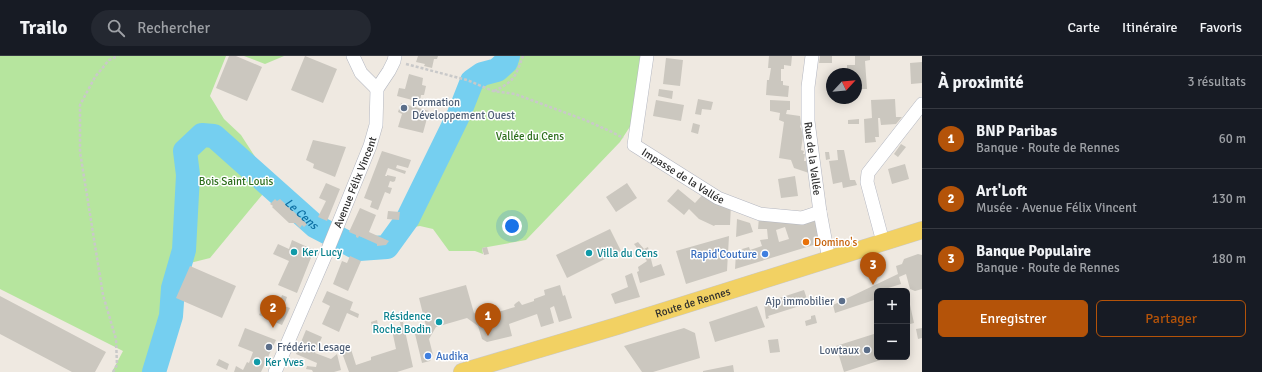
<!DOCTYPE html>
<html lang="fr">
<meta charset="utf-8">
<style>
:root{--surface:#171b24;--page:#242831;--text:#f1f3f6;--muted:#9ea1a6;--line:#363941;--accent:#b45309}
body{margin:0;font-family:Signika,sans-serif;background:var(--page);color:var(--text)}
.controls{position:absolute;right:12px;bottom:12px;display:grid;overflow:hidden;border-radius:6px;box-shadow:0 2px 10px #0003}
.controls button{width:36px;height:36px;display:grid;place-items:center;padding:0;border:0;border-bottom:1px solid var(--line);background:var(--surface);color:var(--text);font:20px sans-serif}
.compass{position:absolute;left:826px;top:12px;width:36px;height:36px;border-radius:50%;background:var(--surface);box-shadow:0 2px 10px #0003;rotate:64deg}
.you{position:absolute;left:512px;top:170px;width:14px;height:14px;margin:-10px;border:3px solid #fff;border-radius:50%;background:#1a73e8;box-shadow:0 0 0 6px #1a73e833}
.badge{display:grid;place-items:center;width:26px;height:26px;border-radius:50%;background:var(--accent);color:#fff;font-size:13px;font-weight:700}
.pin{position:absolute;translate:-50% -33px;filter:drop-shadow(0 1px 2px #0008)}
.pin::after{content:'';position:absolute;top:21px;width:14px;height:12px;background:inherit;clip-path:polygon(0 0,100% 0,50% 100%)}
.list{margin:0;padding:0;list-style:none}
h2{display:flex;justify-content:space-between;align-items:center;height:52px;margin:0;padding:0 16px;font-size:17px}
h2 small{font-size:13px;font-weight:400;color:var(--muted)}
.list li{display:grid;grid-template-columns:26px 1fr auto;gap:12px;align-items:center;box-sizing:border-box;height:60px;padding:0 16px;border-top:1px solid var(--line)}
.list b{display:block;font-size:15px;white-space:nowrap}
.list p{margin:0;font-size:13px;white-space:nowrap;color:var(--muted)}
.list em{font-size:13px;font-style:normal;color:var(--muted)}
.actions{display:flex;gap:8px;padding:12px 16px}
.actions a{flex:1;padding:9px 0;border:1px solid var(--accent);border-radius:6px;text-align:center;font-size:14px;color:var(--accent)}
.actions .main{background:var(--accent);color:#fff}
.icon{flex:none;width:22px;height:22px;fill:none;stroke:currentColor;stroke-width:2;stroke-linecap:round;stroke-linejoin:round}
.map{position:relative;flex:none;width:922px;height:316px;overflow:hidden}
header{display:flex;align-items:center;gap:24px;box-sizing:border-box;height:56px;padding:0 20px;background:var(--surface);border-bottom:1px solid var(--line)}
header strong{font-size:19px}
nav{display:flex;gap:22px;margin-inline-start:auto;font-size:14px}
.search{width:280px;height:36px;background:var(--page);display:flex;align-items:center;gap:10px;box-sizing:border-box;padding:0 14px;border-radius:22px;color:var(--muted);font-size:15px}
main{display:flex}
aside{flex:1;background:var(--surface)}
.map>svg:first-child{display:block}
.green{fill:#b6e59e}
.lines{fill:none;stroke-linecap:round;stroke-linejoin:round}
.river{stroke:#75cff0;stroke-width:24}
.building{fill:#cbc7bf;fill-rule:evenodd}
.minor-casing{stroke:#b4b7c1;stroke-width:14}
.major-casing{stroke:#c9c9c9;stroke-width:18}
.path{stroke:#c9c9c9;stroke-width:2.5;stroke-dasharray:3 2;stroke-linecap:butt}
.minor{stroke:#fff;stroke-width:13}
.major{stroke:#f2d163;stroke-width:17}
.service-dot{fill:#5c6f8a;stroke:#fff;stroke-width:1.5}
.food-dot{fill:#e8710a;stroke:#fff;stroke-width:1.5}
.culture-dot{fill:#0f9aa8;stroke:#fff;stroke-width:1.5}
.shop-dot{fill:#3f7fe0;stroke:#fff;stroke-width:1.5}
.labels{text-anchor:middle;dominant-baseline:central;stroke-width:3;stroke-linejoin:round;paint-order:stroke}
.service-label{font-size:11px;fill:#4e5e75;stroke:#fff;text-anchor:start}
.park-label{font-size:11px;fill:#2c6e1b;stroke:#fff}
.street-label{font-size:11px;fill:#2e2e2e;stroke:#fff}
.food-label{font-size:11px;fill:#c56008;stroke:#fff;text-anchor:start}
.culture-label{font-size:11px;fill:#0d838f;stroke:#fff;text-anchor:start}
.shop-label{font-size:11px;fill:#366cbe;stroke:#fff;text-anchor:end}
.water-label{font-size:12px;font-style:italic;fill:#0d6fa3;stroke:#fff}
</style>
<header>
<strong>Trailo</strong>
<div class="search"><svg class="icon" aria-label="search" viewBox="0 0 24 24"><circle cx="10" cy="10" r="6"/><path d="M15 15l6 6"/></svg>Rechercher</div>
<nav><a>Carte</a><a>Itinéraire</a><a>Favoris</a></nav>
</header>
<main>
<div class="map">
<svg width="922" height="316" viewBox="0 0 922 316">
<rect width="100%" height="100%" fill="#efe9e1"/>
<path class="green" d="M0,0H226L210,40L224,63L241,79L272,127L210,202L186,208L175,242L174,272L172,284L159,316H112L123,295L0,233Z
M244,0H284L265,8Z
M513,0H642L631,69L620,86L526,184L482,192L483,198L475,195H449L433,173L420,170L414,171L413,164L466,54L473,28C488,16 504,22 513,0Z"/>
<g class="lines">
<path class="river" id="s1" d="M154,316L171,260L173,232L184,194L188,119L185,95L202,79L214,80L315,170L359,193L387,191L408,162L459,58L472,25L482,18L497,14L506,6L508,0"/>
</g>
<path class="building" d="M229,0H236L262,11L247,45L216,32Z
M305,0L337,13L323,47L291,34Z
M418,0H438L437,3H434L432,12L424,10L425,8L416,6Z
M769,0H792L791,10L784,9V13H781V25H783V29L789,30L788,41L766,39L767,24H769L771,12H768Z
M820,0H832V7H819Z
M855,0H870V4L865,5L867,33H856V18H847V9H855Z
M666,2L683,4L680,30L663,28Z
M922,6V27L911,28L910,7Z
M409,18L423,22L422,29L426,30L424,39H421L420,46L397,40L399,32L405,33Z
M659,33L673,35L672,43L658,40Z
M698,43L713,46L711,54L702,53L701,59L695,58Z
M895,43L896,61H902L896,68L881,69L880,62H878L879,81H875L876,86L865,87L864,63L872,62L871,44Z
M656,44L684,49L681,65L653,60Z
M770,44L790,45V54H787L786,58L800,60L801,68L800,71L801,72L803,80L801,94L804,95L803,98H805L804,105H806L809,117L794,112L791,104L779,102L784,66L779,64L780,57L770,55Z
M401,47L429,55L423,77L398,71L402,58L398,56Z
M859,63V68H848V64Z
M693,67L700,69L698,78L691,76Z
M313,84L346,91L335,121L313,112L314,108L306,104Z
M901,88L906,91L898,101L894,98Z
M837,94H844L850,124H855L857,129L843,132L842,126L833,128L829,105L838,104Z
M382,95L411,104L408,112L397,109L396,112L406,115L405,118L388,112L385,120H387V119L396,121L395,125L393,126L390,125L388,131L392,132L390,138L385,136L378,154L370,151L372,145L364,142Z
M825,96H829L830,103L826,104Z
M905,108L909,123L892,128L888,113Z
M795,120L798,140L781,142L778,123Z
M326,127L340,133L327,165L318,161L326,145L319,142Z
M627,127L637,142L616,156L606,141Z
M678,133L695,147L705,136L731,149L730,169H715L714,170L699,163L689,153L684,159L667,145Z
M275,143L277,145L280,143L307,168L304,171L302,169L300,172L295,167H289L272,151L273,150L270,148Z
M360,152L376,159L369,176L389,185L386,189L377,190V188L359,180L358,182L356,181V179L349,176Z
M388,155L400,156L399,164L387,163Z
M759,161L803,167L815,165L820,187L735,213L736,197L743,195L742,193L749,191L750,194L762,190L760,184L768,183L767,173H758ZM785,171L789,183L779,186L776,174Z
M737,163L750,167L753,176L736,181Z
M610,173L621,195L567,222L556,199Z
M729,180L727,215L686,228L676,195Z
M292,184L314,194L297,237L278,229L289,205L273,198L278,188L289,193Z
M638,186L644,193L648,191L653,211L661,208L665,219L640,227L637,216L639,215L638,211L647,205L634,188Z
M487,191L489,198L484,199L482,192Z
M918,198L922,199V233L915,235L910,233L906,218L899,221L901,228L885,233V235H877V243L835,257L833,249L898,218L896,210L902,208L904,203Z
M350,200L361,205L348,235L333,228L342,205L347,207Z
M190,210L236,230L222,262L176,242Z
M632,217L640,241L615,248L611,238L628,231L625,220Z
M466,229L474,257L480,260L492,257L491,250L496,249L498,256L515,251L514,249L516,247L519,245L522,249L534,245V243L545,239L544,234L560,229L563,240L565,239L572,262L559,266L554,250L550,252L554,267L541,271L537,258L509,268L512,280L487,286L482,283L478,270L467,262L436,271L429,283L433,299L430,305L422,307L415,278L423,276L426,270L419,242Z
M804,234L808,246L806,248L768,260L769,262L766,263L764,247Z
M327,235L353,246L350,254L359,258L358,262L347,257L339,276L322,268L330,250L322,246Z
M282,239L287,241L284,250L290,252L282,269L259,259L267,243L279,248Z
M0,240L106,296L95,316H72L0,278Z
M907,244H909L914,267L910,268L907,254Z
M757,250L765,271L715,286L709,266Z
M815,259L817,267L806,270L805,265L811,263V260Z
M377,264L379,274L373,275L371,266Z
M400,266H403L413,311L397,316H349L341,294L349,287L356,309L371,304V301L396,293L392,274L401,271Z
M245,272L276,284L261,316H234L236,310L243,314L247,306L249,307L253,296L238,290Z
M684,272L695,277L700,302L653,316H642L624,290Z
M922,272V282L918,283L916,273Z
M306,274L322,281L315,297L331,303L337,298L341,314L334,316H313L312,314L306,313L307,310L316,311L317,307L296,298Z
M877,277V301H890L844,316L836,290Z
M778,283L780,296L770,297L768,284Z
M219,303L229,308L227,314L216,309Z
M733,309L734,316H703V315Z"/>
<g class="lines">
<defs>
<g id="minor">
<path d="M353,0L361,17L377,33"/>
<path id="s2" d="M647,0L634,89L718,142L760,158L802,162L820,156"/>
<path id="s3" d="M812,0L808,31V65L820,156L829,204"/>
<path d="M883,186L867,126L868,117L922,48"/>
<path id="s4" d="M275,316L326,198L370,90L376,69L377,33L389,15L394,5L395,0"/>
</g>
<g id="major">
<path id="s5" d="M462,316L617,270L922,174"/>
</g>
</defs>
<use href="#minor" class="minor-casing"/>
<use href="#major" class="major-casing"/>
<path class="path" d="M406,8L467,24L493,35L515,38L585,64L612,76L623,82
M494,35C515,25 515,21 523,0
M113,316L117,309L116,283L103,239L80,96V49L95,21L109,4L118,0"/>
<use href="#minor" class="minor"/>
<use href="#major" class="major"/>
</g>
<g class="service-dot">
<circle cx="404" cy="52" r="4"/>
<circle cx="842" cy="245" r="4"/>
<circle cx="269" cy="291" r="4"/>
<circle cx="867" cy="294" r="4"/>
</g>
<circle class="food-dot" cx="806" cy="186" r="4"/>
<g class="culture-dot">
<circle cx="294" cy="196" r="4"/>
<circle cx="589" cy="197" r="4"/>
<circle cx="439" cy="266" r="4"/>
<circle cx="257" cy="306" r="4"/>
</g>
<g class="shop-dot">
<circle cx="765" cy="198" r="4"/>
<circle cx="428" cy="300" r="4"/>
</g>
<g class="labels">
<g class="service-label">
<text x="412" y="46">Formation<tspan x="412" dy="13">Développement Ouest</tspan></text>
<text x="834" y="245" text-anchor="end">Ajp immobilier</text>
<text x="277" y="291">Frédéric Lesage</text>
<text x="859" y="294" text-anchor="end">Lowtaux</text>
</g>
<g class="park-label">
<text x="530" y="80">Vallée du Cens</text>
<text x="236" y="125">Bois Saint Louis</text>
</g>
<g class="street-label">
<text stroke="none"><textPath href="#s3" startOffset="103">Rue de la Vallée</textPath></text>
<text stroke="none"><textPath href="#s2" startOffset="148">Impasse de la Vallée</textPath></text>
<text stroke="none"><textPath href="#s4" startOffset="206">Avenue Félix Vincent</textPath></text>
<text stroke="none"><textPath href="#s5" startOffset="241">Route de Rennes</textPath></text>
</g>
<g class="food-label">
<text x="814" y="186">Domino's</text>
</g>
<g class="culture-label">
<text x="302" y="196">Ker Lucy</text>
<text x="597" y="197">Villa du Cens</text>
<text x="431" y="260" text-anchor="end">Résidence<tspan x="431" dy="13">Roche Bodin</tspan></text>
<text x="265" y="306">Ker Yves</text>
</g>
<g class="shop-label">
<text x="757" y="198">Rapid'Couture</text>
<text x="436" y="300" text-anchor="start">Audika</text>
</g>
<g class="water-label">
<text stroke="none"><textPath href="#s1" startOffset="378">Le Cens</textPath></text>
</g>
</g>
</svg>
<div class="controls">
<button>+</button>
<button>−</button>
</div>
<svg class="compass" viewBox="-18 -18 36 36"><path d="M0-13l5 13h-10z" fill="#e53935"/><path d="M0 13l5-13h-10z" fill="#9ea1a6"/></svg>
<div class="you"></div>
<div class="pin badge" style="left:488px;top:280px">1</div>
<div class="pin badge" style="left:273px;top:272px">2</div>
<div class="pin badge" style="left:873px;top:229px">3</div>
</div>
<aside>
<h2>À proximité<small>3 résultats</small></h2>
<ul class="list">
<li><span class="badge">1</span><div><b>BNP Paribas</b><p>Banque · Route de Rennes</p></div><em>60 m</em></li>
<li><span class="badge">2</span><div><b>Art'Loft</b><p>Musée · Avenue Félix Vincent</p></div><em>130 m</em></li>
<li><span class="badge">3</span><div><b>Banque Populaire</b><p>Banque · Route de Rennes</p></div><em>180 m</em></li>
</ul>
<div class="actions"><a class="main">Enregistrer</a><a>Partager</a></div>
</aside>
</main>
